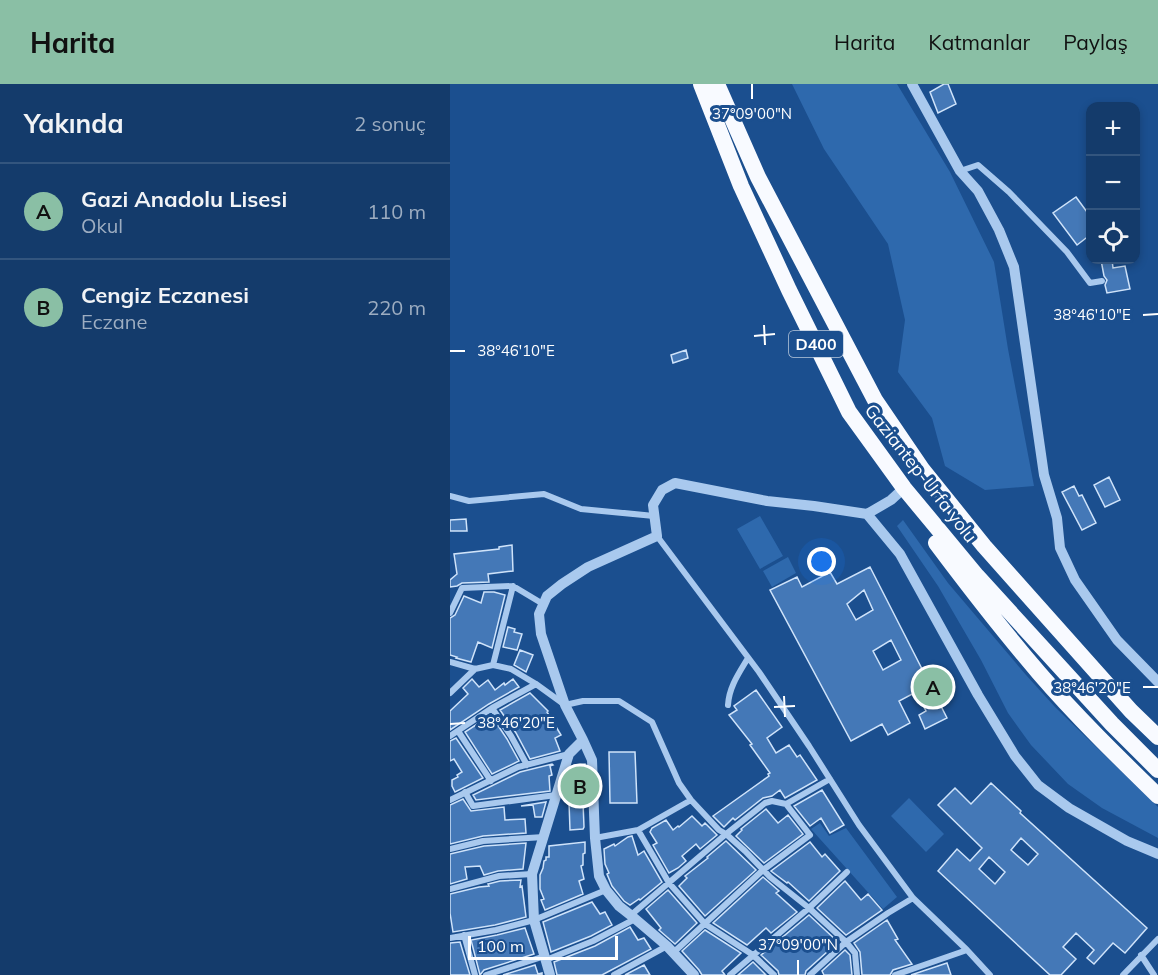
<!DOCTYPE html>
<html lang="tr">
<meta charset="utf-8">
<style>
:root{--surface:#143b6b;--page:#1d4271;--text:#f1f3f6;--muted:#9dadc1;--line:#33557e;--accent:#8abfa5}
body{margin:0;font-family:Mulish,sans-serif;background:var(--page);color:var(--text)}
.controls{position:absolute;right:18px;top:18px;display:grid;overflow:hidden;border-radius:12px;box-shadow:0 3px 9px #0003}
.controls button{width:54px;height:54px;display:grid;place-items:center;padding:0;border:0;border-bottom:2px solid var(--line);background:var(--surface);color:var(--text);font:30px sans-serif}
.scale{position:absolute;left:18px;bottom:15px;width:150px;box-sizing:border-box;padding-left:6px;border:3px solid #fff;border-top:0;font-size:16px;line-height:21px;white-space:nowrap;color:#fff;-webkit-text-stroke:4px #1b4f8f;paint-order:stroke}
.you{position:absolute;left:372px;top:478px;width:21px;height:21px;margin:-15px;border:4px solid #fff;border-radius:50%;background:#1a73e8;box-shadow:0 0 0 9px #1a73e833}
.badge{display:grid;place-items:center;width:39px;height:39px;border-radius:50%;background:var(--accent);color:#111;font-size:20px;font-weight:700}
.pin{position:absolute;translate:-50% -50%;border:3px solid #fff;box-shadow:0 2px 6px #0006}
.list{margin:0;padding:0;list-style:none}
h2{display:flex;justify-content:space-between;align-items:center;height:78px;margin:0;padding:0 24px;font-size:26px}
h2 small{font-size:20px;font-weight:400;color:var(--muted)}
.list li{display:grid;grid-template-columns:39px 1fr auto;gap:18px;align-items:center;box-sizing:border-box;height:96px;padding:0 24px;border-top:2px solid var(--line)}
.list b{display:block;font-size:22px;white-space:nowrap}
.list p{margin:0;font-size:20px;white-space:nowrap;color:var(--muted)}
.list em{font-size:20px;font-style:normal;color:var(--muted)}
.icon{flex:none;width:33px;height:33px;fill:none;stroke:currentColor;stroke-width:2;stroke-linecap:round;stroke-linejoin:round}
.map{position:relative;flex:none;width:708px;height:891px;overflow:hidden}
header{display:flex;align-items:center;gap:36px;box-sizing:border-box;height:84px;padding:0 30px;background:var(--accent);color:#111}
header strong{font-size:28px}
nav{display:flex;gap:33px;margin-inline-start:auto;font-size:21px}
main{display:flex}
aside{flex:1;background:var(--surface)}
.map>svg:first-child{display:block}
.green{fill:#2e69ad}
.building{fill:#4478b7;stroke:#cfe3fa;stroke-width:1.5;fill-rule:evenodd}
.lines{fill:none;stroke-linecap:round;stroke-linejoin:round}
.minor{stroke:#a9c9ee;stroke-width:6}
.tertiary{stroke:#a9c9ee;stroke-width:10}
.trunk{stroke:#f8faff;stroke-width:16}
.ticks{fill:none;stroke:#fff;stroke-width:2}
.labels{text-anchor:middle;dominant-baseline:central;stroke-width:6;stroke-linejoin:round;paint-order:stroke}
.shield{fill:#1b4f8f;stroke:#bbcadd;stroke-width:1.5}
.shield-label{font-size:16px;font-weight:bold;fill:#fff}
.street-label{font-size:18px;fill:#fff;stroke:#1b4f8f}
.ticks-label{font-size:15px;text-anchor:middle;fill:#fff;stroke:#1b4f8f;stroke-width:6;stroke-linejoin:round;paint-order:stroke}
</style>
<header>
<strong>Harita</strong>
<nav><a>Harita</a><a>Katmanlar</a><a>Paylaş</a></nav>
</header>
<main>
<aside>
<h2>Yakında<small>2 sonuç</small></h2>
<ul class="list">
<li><span class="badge">A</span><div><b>Gazi Anadolu Lisesi</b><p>Okul</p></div><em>110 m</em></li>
<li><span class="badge">B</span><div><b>Cengiz Eczanesi</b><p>Eczane</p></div><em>220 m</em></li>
</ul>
</aside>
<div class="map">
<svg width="708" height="891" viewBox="0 0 708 891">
<rect width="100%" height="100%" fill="#1b4f8f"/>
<path class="green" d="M342,0H447L500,88L544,178L558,265L584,402L535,406L495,382L482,334L448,288L455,236L438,160L374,65Z
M310,432L333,472L310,485L287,445Z
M453,436L498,499L576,591L605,623L708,723V754L652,724L618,700L581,661L558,629L531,576L488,502L447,442Z
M338,473L346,489L322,503L313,487Z
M459,714L494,750L476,768L441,732Z
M370,739L379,752L396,744L447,813L433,825L361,745Z"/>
<path class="building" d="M494,0H498L506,20L488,29L480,8Z
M626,113L640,132V151L627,161L603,129Z
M651,176H662L663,184L675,182L680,205L657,209L655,201L657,196L654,192Z
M236,266L238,274L223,279L221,271Z
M659,393L670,416L655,423L644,401Z
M624,402L629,412L632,411L646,439L632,446L612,408Z
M16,435L17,447H0V436Z
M62,461L63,487L38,490L39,498L12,499L7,502L0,503V496L7,490L4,470L49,465V463Z
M420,483L497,634L475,645L469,631L476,627L466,608L449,617L460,639L438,651L432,640L401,657L320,506L347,493L352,503L380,488L387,500ZM414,506L423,526L406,536L397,520ZM441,556L451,576L433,586L423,567Z
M34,508H44L55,511L42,564L28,558L21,578L6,574L7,573L0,571V534L5,531L14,512L31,519Z
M58,543L65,545L64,548L72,550L67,566L53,563Z
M70,566L83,571L76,588L64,581Z
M22,595L29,603L38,596L45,606L54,599L55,601L63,595L69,603L39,620L0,646V627L18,610L13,604Z
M306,606L332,643L317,654L326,669L339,661L347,673L350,671L367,696L335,714L330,706L322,712L313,714L285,736L283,734L274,743L263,732L319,692L318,690L320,689L300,661L302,660L279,631L287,626L284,622Z
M80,609L98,627L97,628L111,651L105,654L110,667L80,675L66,649L50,626Z
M41,631L57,655L69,677L42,690L15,648Z
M6,654L33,694L5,708L2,702V696L8,693L7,691L12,688L4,675L0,677V657Z
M159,668H185L187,719H160Z
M102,680L103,681L100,682L102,691L99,692L100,707L26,716L23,711L70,688Z
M135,680L136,712L135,718H133L134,743L133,745L120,746L119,718L124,719V699H121L120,694L124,681Z
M541,699L571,727L570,729L697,844L675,869L663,859L644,880L637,874L644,866L626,849L613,863L626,875L611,891H600L488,787L507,765L520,777L532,764L488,721L505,704L521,720ZM571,754L588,770L578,781L561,766ZM539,773L555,788L545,800L529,785Z
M372,706L394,741L380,749L371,734L360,742L344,722Z
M13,715L21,727L54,723L55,736L75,735L76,749L33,752L0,760V721Z
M96,718L92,733H85L83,721L71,722Z
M316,725L328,739L338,731L353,750L314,779L286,752L292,746L291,745Z
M242,732L252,742L255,739L267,751L250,765L246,760L232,772L236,777L228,784L219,789L203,761L207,759L200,748L202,744L216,736L223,746L228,742L229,743Z
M182,752L188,771L194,767L212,798L190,816L189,815L180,821L174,817L162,802L157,790L159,789L155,780L154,765L164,760L165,762L178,753Z
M276,757L306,786L255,832L229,802L237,794L235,792L258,774L257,773Z
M135,758V769L133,770V781L131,782L134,795L129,797L133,810L95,826L91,816L94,815L90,805V791L93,784L94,777L96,776V773H99V762Z
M360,758L372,773L375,770L390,787L359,817L338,798L337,799L321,787Z
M76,759L73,785L48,787L34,791L30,782L15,783L17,795L0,800V770L34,762Z
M313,793L329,807L326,809L347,828L321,849L316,844L297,861L263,839Z
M71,796L70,803L72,802L76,833L45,841L3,848L0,829V810L29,803L39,802L38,800L50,797Z
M395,797L411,816L418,810L432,826L396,851L367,824Z
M218,806L247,839L225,860L209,846L211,844L196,825Z
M142,818L150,830L155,828L162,841L141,852L101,868L93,838Z
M359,831L388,858L356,887L355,891H329L328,887L311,871Z
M437,836L448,855L445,856L462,880L443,886L440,891H412L410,868L404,859Z
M180,843L188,856L194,854L201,865L152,891H107L104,878L145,862Z
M75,844L84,870L34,886L30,891L21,856L47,851Z
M255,846L291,869L272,887L275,891H252L249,886L232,867Z
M10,858L20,891H0V859Z
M395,866L400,871L402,891H374L372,887Z
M303,878L316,891H288Z
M497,879L501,891H461Z
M85,881L88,890L92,889V891H53Z
M194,881L200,891H175Z"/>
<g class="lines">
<path class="minor" d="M510,87L528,81L559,108L617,168L640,199L652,197
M0,412L19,417L94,410L131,425L204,432L174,429
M207,452L309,588L359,662L409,741L463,814L517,866L540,891
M0,529L12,504L63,502L93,520
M0,578L25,585L43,581L61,585L86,600L115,621L133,617H169L202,638L229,699L241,716L269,746L276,750L295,767L320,793L359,824L396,858L405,869L407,891
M43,581L63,502
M0,609L25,585
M278,621C279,603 289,589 298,574
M42,624L61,652L77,681
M8,647L41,697
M0,652L42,624L86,600
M15,708L23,722L106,711
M0,716L68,683L119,670
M188,746L241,716
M145,754L188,746L219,799L255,840L303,871L324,891
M0,765L33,757L94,753
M0,805L49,792L82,790
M181,831L276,750L315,719L322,717L336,720L380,695
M14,851L25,891
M0,854L46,846L84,836L156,806
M224,868L313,786L360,751L336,720
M691,871L704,891
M96,876L143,857L185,835
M36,891L95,872
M164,891L217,862
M280,891L359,824L397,788
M360,891L396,858L438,829L463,814
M445,891L517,866
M673,891L708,855"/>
<path class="tertiary" d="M462,0L510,87L528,107L549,146L564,183L594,391L607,434L610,464L625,496L667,556L708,598
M417,430L450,470L528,611L565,672L588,701L619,724L677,757L708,770
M133,656L115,621L91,550L89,530L97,512L112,500L138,483L207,452L203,421L212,406L225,399L317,417L364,422L417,430L441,416L454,404
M100,891L84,836L82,790L119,670L133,656L142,676L145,754L149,792L156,806L169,822L183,833L217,862L244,891"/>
<path class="trunk" d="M251,0L291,102L339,206L399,328L454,404L527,492L662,640L708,686
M267,0L308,93L425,316L472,385L534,462L681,627L708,653
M486,459C519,503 553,547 589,589C626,632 667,672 708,712"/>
</g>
<path class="ticks" d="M302,0V15M693,231L708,230M314,241L315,261M304,252L325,250M0,267H15M693,603H708M334,612L335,633M324,623L345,622M0,640L15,639M348,876V891"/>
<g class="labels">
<rect class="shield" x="339" y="247" width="54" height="26" rx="4.5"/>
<g class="shield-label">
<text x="366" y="260">D400</text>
</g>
<g class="street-label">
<text transform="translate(471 389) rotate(52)">Gaziantep-Urfa yolu</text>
</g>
</g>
<g class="ticks-label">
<text x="302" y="35">37°09'00"N</text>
<text x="642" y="236">38°46'10"E</text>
<text x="66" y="272">38°46'10"E</text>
<text x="642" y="609">38°46'20"E</text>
<text x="66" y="644">38°46'20"E</text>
<text x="348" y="866">37°09'00"N</text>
</g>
</svg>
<div class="controls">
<button>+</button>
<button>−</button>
<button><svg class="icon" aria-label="locate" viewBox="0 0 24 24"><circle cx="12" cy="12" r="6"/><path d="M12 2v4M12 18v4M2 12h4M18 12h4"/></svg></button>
</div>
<div class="scale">100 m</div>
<div class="you"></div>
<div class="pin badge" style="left:483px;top:603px">A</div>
<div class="pin badge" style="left:130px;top:702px">B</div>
</div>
</main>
